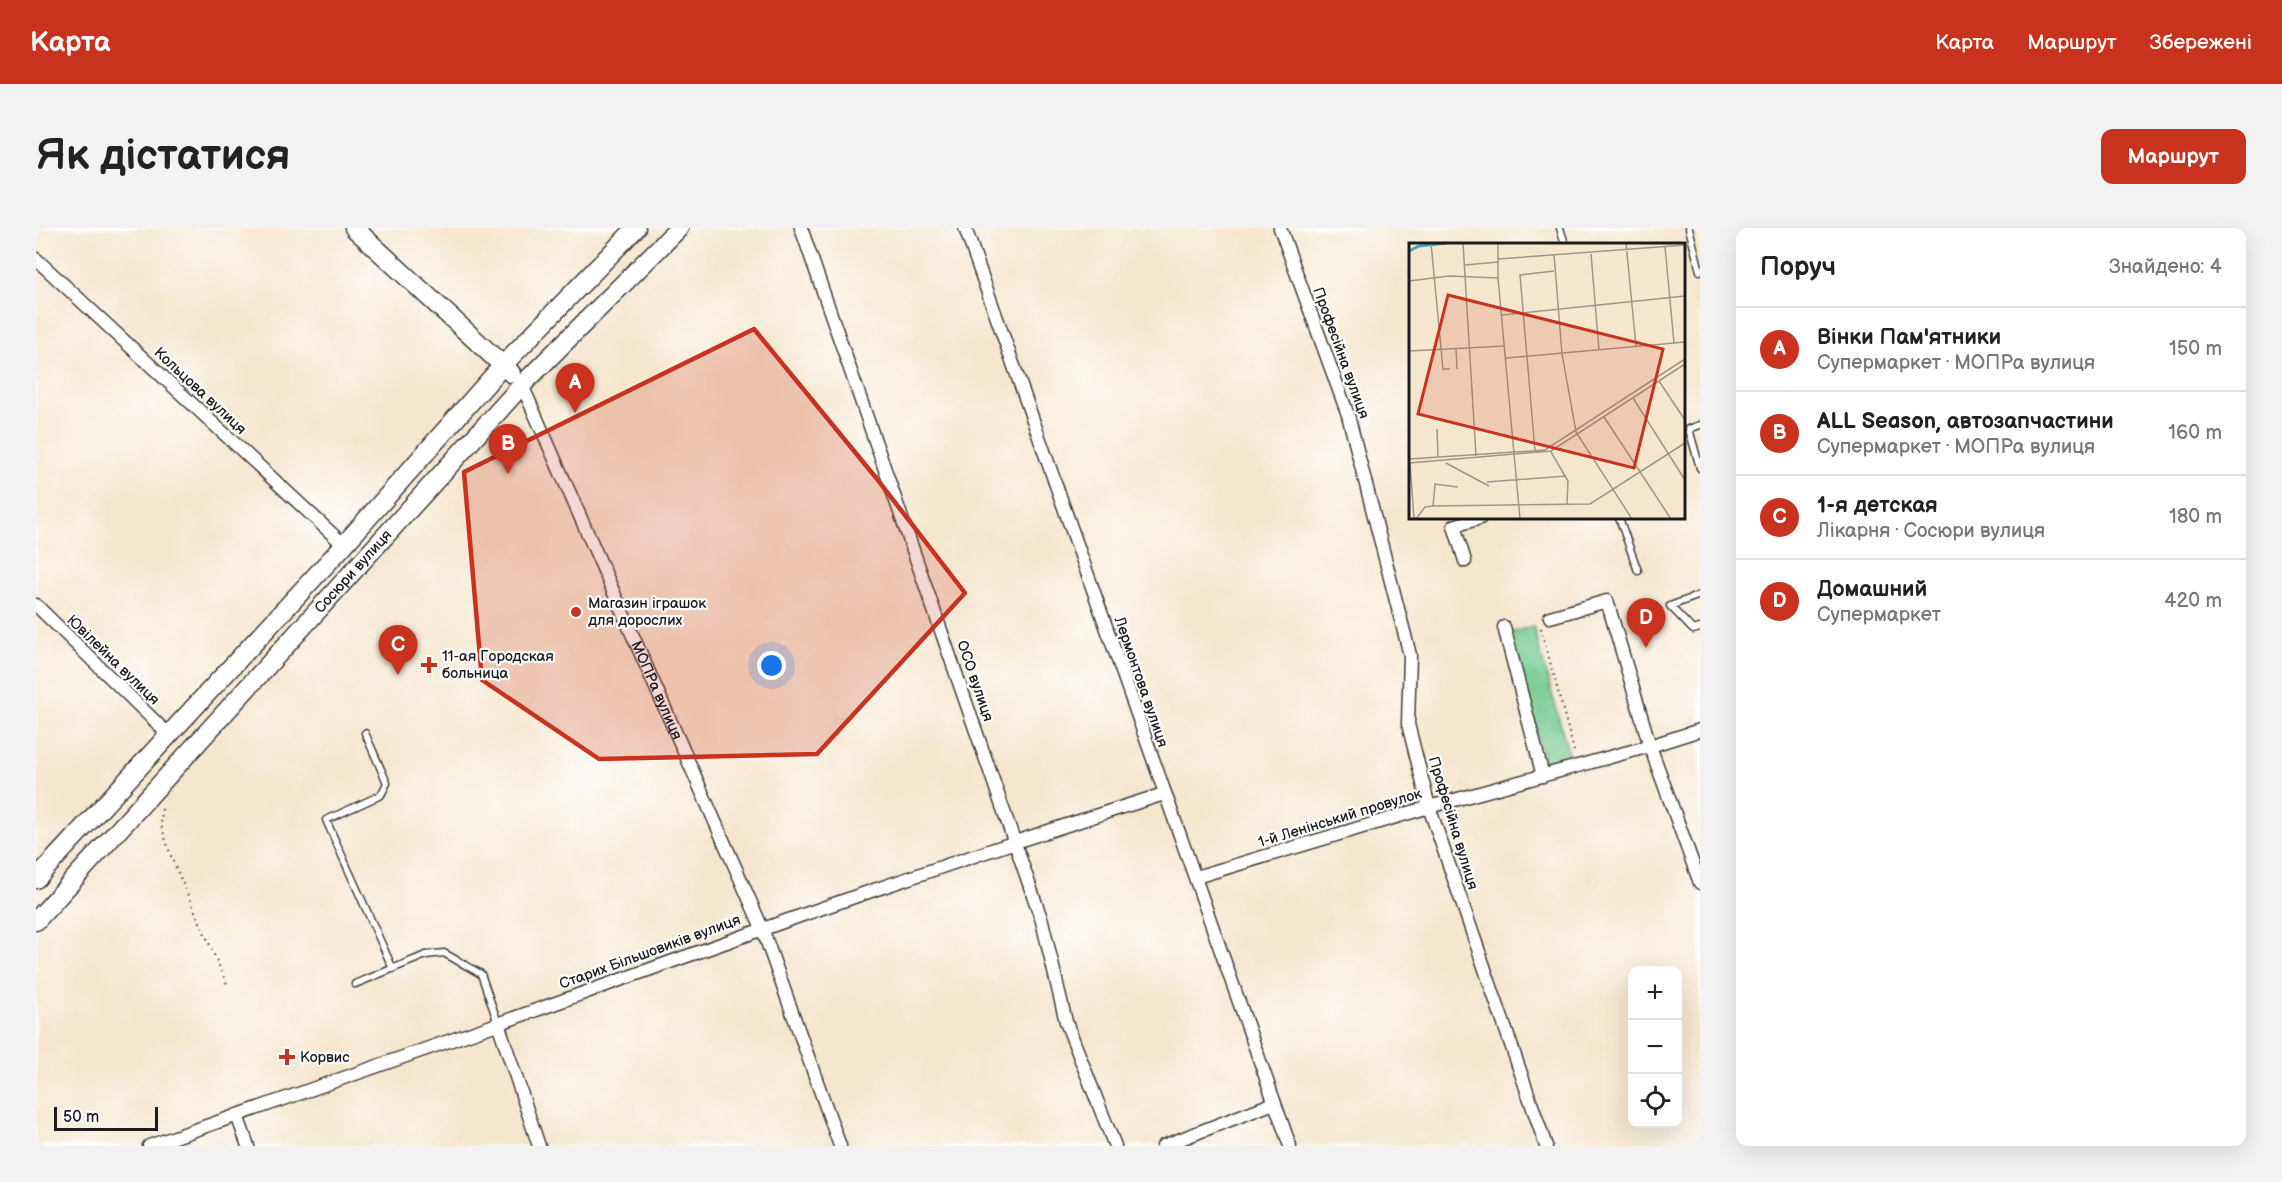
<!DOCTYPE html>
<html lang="uk">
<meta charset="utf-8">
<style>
:root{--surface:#fff;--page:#f2f2f2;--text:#222;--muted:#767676;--line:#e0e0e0;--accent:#c8321e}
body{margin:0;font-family:"Balsamiq Sans",sans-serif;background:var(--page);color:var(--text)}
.controls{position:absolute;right:18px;bottom:18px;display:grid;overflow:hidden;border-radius:12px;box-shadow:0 6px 24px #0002}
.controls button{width:54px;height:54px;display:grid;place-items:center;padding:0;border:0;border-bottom:2px solid var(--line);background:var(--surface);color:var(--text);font:30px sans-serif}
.scale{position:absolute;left:18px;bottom:15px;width:104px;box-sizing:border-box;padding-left:6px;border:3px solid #1c1c1c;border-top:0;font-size:16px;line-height:21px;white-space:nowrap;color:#1c1c1c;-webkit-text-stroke:4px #fff;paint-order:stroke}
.you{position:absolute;left:736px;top:438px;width:21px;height:21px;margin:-15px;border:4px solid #fff;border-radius:50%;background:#1a73e8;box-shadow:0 0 0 9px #1a73e833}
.badge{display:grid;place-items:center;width:39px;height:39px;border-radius:50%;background:var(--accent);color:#fff;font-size:20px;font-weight:700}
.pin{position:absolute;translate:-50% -50px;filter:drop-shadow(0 2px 3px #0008)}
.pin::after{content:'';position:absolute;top:32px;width:21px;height:18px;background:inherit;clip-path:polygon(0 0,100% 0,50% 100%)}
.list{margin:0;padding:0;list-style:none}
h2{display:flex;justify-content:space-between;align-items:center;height:78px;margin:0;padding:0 24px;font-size:26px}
h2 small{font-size:20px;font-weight:400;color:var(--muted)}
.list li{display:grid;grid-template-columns:39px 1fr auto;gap:18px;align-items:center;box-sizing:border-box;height:84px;padding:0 24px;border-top:2px solid var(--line)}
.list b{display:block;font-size:22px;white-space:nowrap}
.list p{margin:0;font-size:20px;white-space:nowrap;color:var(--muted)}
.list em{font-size:20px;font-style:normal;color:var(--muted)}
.icon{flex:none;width:33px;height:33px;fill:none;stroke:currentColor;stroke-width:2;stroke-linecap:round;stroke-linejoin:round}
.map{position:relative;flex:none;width:1664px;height:918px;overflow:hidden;border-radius:12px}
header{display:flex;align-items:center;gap:36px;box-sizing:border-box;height:84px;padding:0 30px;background:var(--accent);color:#fff}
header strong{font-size:28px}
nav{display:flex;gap:33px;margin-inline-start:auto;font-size:21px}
.intro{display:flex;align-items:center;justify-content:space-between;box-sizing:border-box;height:144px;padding:0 36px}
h1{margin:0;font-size:42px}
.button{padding:15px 27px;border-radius:12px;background:var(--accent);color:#fff;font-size:21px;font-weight:700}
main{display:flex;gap:36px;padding:0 36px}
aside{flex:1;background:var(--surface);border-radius:12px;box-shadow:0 6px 24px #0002}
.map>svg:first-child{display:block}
.green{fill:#73c98e;stroke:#487255;stroke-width:1.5}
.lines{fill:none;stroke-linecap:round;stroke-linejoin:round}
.lane-casing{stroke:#3d3a37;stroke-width:9}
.street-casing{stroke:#3d3a37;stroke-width:15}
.secondary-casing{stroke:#3d3a37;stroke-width:21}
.path{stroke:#3d3a37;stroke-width:2;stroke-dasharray:1.5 4.5;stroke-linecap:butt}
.lane{stroke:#fff;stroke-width:6}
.street{stroke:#fff;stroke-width:12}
.secondary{stroke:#fff;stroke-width:18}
.marked{fill:#c8321e;fill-opacity:0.2;stroke:#c8321e;stroke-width:4.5;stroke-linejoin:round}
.poi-dot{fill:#c8321e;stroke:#fff;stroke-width:2}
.labels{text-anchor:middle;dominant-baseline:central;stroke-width:4.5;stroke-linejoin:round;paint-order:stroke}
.street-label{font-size:15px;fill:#1c1c1c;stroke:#fff}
.poi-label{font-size:15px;fill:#1c1c1c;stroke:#fff;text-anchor:start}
.inset-river{fill:none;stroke:#41a7c1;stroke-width:3}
.inset-road{fill:none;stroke:#9e9587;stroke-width:1.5}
.view{fill:#c8321e;fill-opacity:0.15;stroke:#c8321e;stroke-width:3}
.inset-edge{fill:none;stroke:#1c1c1c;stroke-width:3}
</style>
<header>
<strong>Карта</strong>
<nav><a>Карта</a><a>Маршрут</a><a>Збережені</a></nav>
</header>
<div class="intro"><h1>Як дістатися</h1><a class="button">Маршрут</a></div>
<main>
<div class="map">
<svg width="1664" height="918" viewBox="0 0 1664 918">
<rect width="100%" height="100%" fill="#fff"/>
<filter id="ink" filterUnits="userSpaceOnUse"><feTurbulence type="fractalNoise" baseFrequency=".0167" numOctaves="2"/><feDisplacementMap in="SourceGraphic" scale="12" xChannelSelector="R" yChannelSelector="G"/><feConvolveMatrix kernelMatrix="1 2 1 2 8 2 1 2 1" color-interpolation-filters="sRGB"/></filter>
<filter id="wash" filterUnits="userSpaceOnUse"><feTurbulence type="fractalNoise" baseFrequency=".008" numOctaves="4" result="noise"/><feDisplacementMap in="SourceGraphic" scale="24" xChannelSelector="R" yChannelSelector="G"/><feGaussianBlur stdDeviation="1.35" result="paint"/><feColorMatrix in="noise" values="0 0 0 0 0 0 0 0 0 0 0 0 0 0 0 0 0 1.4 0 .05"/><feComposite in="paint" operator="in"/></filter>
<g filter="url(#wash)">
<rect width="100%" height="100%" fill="#f5e6ce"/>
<path class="green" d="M1497,398L1534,530L1509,536L1474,405Z"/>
</g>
<g filter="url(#ink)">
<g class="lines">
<defs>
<path id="lane" d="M1524,0L1529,16
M1653,0L1664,43
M1664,197L1653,201L1664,240
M1583,290L1602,343
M1664,367L1634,378L1657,402L1664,400
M329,505L351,555L345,567L290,592L357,741
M319,756L390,727L408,725L445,746L462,795"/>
<g id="street">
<path d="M765,0L1006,693L1030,794L1079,918"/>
<path d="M929,0L1254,918"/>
<path d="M1244,0L1312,187L1374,427L1372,496L1393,579L1510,918"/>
<path d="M0,31L308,317"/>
<path id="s1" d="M482,152L486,157L726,700L804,918"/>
<path d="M1429,333L1418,298L1444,290"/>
<path d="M0,377L134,508"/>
<path d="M1514,389L1571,373L1614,518L1664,655"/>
<path d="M1468,399L1507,548"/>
<path d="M1160,649L1393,579L1614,518L1664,502"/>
<path d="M462,795L503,918"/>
<path d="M201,887L212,918"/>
<path d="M113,918C230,877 347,837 464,795C685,716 904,636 1128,566"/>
<path d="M1127,918L1238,875"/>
</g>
<g id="secondary">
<path d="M318,0L475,145"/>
<path d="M0,651L308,317L467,137L600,0"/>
<path id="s2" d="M0,693L486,157L643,0"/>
</g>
</defs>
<use href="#lane" class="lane-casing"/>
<use href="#street" class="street-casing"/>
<use href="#secondary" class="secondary-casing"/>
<path class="path" d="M1505,400L1538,523
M126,581L125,597L136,631L191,756"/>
<use href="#lane" class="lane"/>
<use href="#street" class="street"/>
<use href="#secondary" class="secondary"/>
</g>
</g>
<path class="marked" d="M718,101L841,251L929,365L781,526L563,531L446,452L428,244Z"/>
<g class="poi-dot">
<circle cx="540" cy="384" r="6"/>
<path d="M390 428h6v6h6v6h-6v6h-6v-6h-6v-6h6z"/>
<path d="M248 820h6v6h6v6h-6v6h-6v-6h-6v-6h6z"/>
</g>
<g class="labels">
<g class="street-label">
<text transform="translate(1305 125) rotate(70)">Професійна вулиця</text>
<text transform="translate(164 163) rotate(43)">Кольцова вулиця</text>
<text stroke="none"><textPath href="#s2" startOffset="472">Сосюри вулиця</textPath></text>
<text transform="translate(77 432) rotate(44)">Ювілейна вулиця</text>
<text transform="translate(939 453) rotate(71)">ОСО вулиця</text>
<text transform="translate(1105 454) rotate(71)">Лермонтова вулиця</text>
<text stroke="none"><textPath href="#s1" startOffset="340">МОПРа вулиця</textPath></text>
<text transform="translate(1304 590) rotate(-17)">1-й Ленінський провулок</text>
<text transform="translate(1417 595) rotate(73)">Професійна вулиця</text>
<text transform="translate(614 724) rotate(-20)">Старих Більшовиків вулиця</text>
</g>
<g class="poi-label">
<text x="552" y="375">Магазин іграшок<tspan x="552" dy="17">для дорослих</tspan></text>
<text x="406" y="428">11-ая Городская<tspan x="406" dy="17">больница</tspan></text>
<text x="264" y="829">Корвис</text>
</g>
</g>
<g transform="translate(1373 15)">
<rect width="276" height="276" fill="#f5e6ce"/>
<path class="inset-river" d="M0,8L10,3L38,0"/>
<path class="inset-road" d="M22,0L34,126H41M54,0L67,213M89,0V35L111,276M217,0L227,103M256,4L265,100M145,11L153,111L167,189L223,276M182,11L190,107M89,16L276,2M56,22L89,19M0,38L40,33L89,35M93,72L276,53M0,103V153M47,105L48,126M0,108L96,103M97,115L276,99M250,138L276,177M224,155L276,237M195,174L262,276M28,186L29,215M126,208L111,32L145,28M142,209L159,238L158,261M0,216L136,207L276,116M0,220L142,208L276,121M1,220L5,276M37,220L80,243M78,239L157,233M24,263L26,241L49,244M7,276L16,264L24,263L181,261L276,200"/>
<path class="view" d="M39,52L254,106L225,225L9,171Z"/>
<rect width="276" height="276" class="inset-edge"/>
</g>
</svg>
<div class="controls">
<button>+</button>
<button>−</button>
<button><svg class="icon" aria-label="locate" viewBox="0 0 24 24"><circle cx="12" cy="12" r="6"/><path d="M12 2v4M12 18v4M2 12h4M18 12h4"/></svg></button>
</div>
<div class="scale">50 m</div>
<div class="you"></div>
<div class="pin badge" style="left:539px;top:185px">A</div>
<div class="pin badge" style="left:472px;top:246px">B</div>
<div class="pin badge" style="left:362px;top:447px">C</div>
<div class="pin badge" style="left:1610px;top:420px">D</div>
</div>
<aside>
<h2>Поруч<small>Знайдено: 4</small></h2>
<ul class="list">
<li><span class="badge">A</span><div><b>Вінки Пам'ятники</b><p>Супермаркет · МОПРа вулиця</p></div><em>150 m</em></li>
<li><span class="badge">B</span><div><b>ALL Season, автозапчастини</b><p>Супермаркет · МОПРа вулиця</p></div><em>160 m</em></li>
<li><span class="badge">C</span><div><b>1-я детская</b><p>Лікарня · Сосюри вулиця</p></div><em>180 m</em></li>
<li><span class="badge">D</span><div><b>Домашний</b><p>Супермаркет</p></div><em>420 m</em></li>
</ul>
</aside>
</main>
